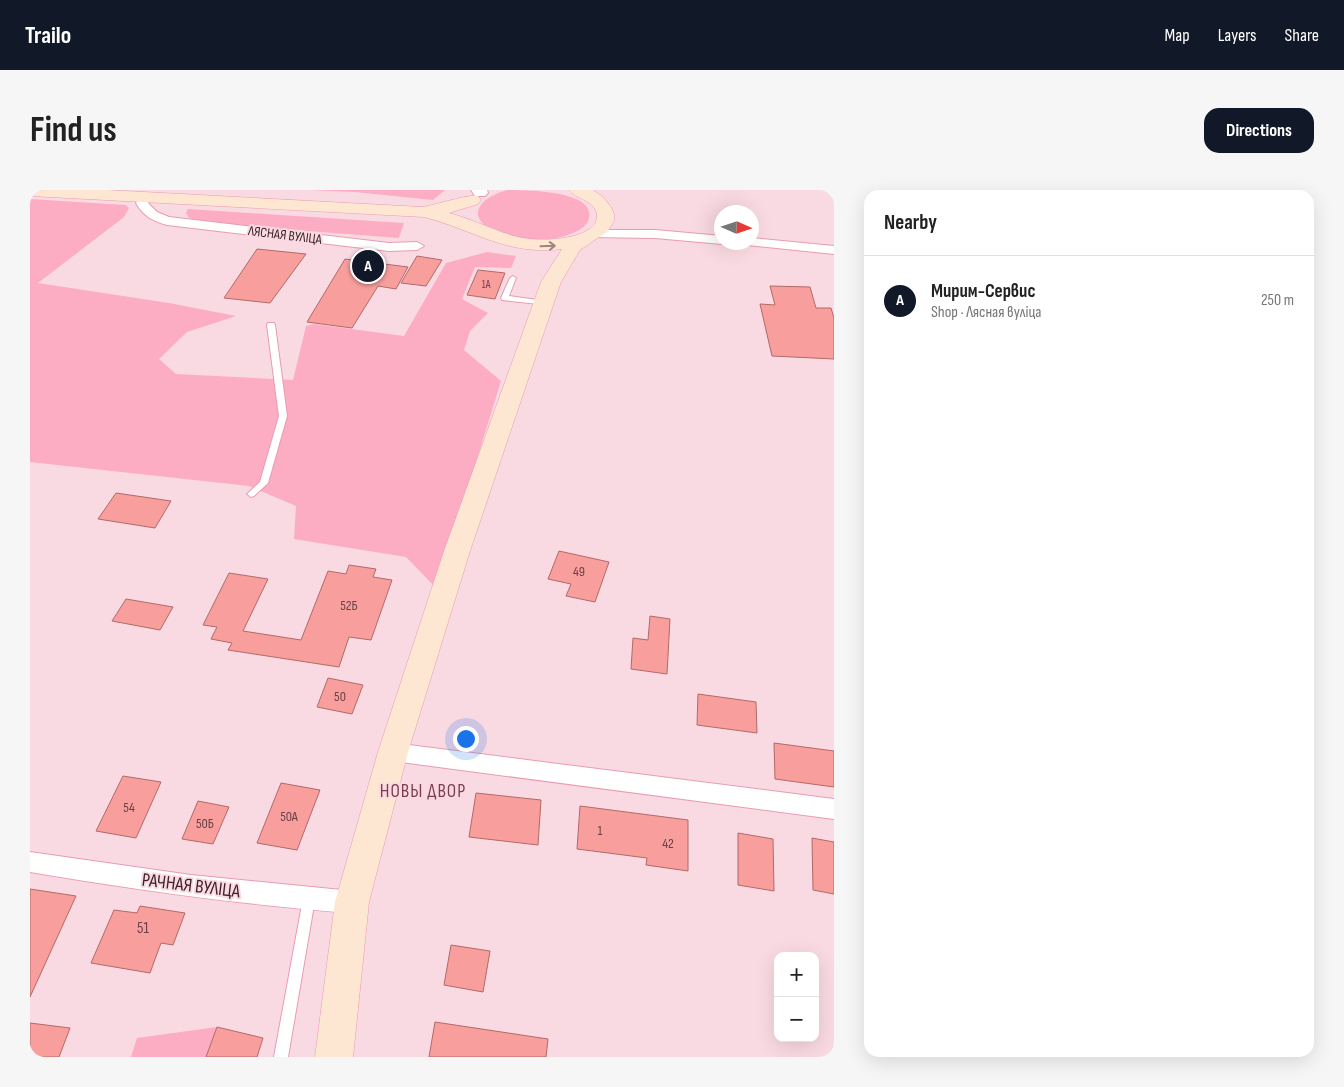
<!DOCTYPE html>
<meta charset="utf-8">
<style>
:root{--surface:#fff;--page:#f6f6f6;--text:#222;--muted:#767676;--line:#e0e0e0;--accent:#111827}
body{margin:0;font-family:"Sofia Sans Condensed",sans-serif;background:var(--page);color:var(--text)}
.controls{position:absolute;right:15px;bottom:15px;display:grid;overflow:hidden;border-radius:10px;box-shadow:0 5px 20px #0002}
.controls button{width:45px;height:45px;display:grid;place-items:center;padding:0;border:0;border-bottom:1px solid var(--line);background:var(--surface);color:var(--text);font:25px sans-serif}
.compass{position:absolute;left:684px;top:15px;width:45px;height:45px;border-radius:50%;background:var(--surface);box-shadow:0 5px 20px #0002;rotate:93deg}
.you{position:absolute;left:435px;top:548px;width:18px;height:18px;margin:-12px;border:4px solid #fff;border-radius:50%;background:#1a73e8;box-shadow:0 0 0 8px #1a73e833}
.badge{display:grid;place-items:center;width:32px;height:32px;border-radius:50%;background:var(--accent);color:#fff;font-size:16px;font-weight:700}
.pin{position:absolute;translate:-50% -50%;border:2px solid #fff;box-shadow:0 1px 5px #0006}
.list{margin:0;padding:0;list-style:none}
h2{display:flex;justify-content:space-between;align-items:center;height:65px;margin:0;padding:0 20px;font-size:21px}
h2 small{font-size:16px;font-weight:400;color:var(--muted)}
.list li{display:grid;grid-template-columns:32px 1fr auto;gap:15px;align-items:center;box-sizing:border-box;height:90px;padding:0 20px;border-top:1px solid var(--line)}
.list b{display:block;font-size:19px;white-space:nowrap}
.list p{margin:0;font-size:16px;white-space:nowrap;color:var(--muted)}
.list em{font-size:16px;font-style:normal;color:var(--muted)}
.map{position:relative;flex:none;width:804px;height:867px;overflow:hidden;border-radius:15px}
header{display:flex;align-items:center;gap:30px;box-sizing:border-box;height:70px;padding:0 25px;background:var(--accent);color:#fff}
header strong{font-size:24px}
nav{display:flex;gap:28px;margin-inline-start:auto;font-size:18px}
.intro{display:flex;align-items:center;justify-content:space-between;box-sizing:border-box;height:120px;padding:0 30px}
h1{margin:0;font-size:35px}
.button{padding:12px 22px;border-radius:15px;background:var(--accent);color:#fff;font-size:18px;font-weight:700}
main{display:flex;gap:30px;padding:0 30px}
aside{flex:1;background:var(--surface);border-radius:15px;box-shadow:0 5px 20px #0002}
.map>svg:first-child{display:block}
.green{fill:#fcadc3}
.building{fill:#f89f9d;stroke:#b26968}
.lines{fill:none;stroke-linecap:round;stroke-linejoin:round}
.service-casing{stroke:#e89cb1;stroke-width:2}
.minor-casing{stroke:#e89cb1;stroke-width:2}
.tertiary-casing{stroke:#e89cb1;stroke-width:2}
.secondary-casing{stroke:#e89cb1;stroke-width:1}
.service{fill:#fff;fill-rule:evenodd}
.minor{fill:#fff;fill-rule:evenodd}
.tertiary{fill:#fff;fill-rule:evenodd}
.secondary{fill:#fde6d2;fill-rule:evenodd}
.oneway{stroke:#9e847e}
.labels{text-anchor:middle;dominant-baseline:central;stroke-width:4;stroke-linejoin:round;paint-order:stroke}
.far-number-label{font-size:11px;fill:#6c4047}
.far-street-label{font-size:14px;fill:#3e212a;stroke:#fadae2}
.number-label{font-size:14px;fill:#6c4047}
.near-number-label{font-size:16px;fill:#6c4047}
.quarter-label{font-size:19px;letter-spacing:1px;fill:#7e3c51;stroke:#fadae2}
.near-street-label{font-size:19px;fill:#3e212a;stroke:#fadae2}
</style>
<header>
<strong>Trailo</strong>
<nav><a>Map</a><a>Layers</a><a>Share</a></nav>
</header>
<div class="intro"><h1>Find us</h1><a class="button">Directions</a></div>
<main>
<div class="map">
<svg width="804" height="867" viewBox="0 0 804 867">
<rect width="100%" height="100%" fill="#fadae2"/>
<path class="green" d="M279,0H415L403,10L325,2Z
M477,0C493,0 566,0 559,28C558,35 550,40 543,43C523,52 497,51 475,45C437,34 440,11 477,0Z
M0,9L96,15L99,18L94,27L8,93L139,113L206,126L157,142L129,169L146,184L263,190L276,136L284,134L374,146L416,73L457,62L486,66L481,78L445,77L432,109L458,123L440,141L434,160L471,191L407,399L376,367L264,349L266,316L219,296L0,272Z
M158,19L374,33L369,48L173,33L159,28L156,23Z
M187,837L176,867H101L107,848Z"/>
<path class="building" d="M227,59L276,64L240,113L194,108Z
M387,66L412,70L396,96L371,93Z
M315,69L378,77L366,99L348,96L322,138L277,132Z
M448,80L475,83L465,109L437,105Z
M740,96L780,97L786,118H801L804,128V169L742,166L730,114L745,115Z
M86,303L141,311L125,338L68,329Z
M529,361L579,372L565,412L536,406L541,394L518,389Z
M319,375L346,379L343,387L362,390L341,450L319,447L309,477L198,460L202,453L181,449L187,437L173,435L199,383L238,389L213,441L271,450L298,381L316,384Z
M96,409L143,417L130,440L82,431Z
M620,426L640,429L637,484L601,479L603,448L618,450Z
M298,488L333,495L322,524L287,517Z
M668,504L726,512L727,543L667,535Z
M744,553L804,561V597L745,589Z
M93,586L131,592L106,648L66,641Z
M251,593L290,600L267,660L227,653Z
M446,603L511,610L508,655L439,647Z
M168,611L199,617L183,654L152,649Z
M550,616L658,630V681L616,675L617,668L547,659Z
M708,643L743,649L744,701L708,695Z
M782,648L804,652V704L783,700Z
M0,699L46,706L0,807Z
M110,716L155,723L143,755L131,753L120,783L61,773L84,720L107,723Z
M421,755L460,761L453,802L414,795Z
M405,832L518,849L516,867H399Z
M0,833L40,838L29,867H0Z
M187,837L233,848L227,867H176Z"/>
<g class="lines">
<defs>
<path id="service" d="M483,86L486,88L479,106L515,111L519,113L518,115L472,110L471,108L480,88Z
M238,133H244L245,135L257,226L238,293L224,306L221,307L217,304L230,292L249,226L237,135Z
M279,704L283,705L285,709L258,867H244L273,709L275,705Z"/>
<path id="minor" d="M115,3L121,7L118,13L127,22L139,27L359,53L387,52L394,56L387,60L359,61L137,35C123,31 113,26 106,13L111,4Z
M564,40H625L692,46V52H697L692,54L625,48L559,47L557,44L559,41Z
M722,48L804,56V64L717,55L716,52H722Z
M363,553L804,609V629L363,571L355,568L352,562L355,556Z
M0,662L161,685L322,701L331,704L334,712L331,720L322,723C214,715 107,700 0,682Z"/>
<path id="tertiary" d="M441,0H457L458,3L455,6H445Z"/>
<path id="secondary" d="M0,0H77L392,17C406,15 438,4 448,6L451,10L448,14L419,23C460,34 480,53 525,49C536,48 548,46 558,40C565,36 569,29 566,21C561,9 546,9 539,0H563L573,7L581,17L584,24V31L578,41L550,60L531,92L440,361L378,562L339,712L323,867H285L305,712L348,562L414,361L511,92L532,59C477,66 444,40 394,27L0,6Z"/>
</defs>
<use href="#service" class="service-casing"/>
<use href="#minor" class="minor-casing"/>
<use href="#tertiary" class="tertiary-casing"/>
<use href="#secondary" class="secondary-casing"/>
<use href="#service" class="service"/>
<use href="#minor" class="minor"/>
<use href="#tertiary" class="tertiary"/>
<use href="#secondary" class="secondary"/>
</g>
<defs><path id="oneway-shaft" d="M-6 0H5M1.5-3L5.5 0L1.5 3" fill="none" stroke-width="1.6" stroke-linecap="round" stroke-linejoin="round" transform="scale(1.25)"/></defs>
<use class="oneway" href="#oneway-shaft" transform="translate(518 56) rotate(-2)"/>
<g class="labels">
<g class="far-number-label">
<text x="456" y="94">1А</text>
</g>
<g class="far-street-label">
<text transform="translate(255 45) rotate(7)">ЛЯСНАЯ ВУЛІЦА</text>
</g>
<g class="number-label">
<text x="549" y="381">49</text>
<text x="319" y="415">52Б</text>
<text x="310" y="506">50</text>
<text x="99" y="617">54</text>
<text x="259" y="626">50А</text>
<text x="175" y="633">50Б</text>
<text x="570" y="640">1</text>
<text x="638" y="653">42</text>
</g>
<g class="near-number-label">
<text x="113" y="738">51</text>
</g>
<g class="quarter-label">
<text x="393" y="601">НОВЫ ДВОР</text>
</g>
<g class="near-street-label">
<text transform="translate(161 696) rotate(7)">РАЧНАЯ ВУЛІЦА</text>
</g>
</g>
</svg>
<div class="controls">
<button>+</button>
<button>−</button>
</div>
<svg class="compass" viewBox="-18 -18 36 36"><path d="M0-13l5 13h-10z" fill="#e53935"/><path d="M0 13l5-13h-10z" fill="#767676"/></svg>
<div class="you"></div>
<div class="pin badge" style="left:338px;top:76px">A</div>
</div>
<aside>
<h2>Nearby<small></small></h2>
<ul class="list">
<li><span class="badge">A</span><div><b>Мирим-Сервис</b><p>Shop · Лясная вуліца</p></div><em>250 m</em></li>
</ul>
</aside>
</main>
